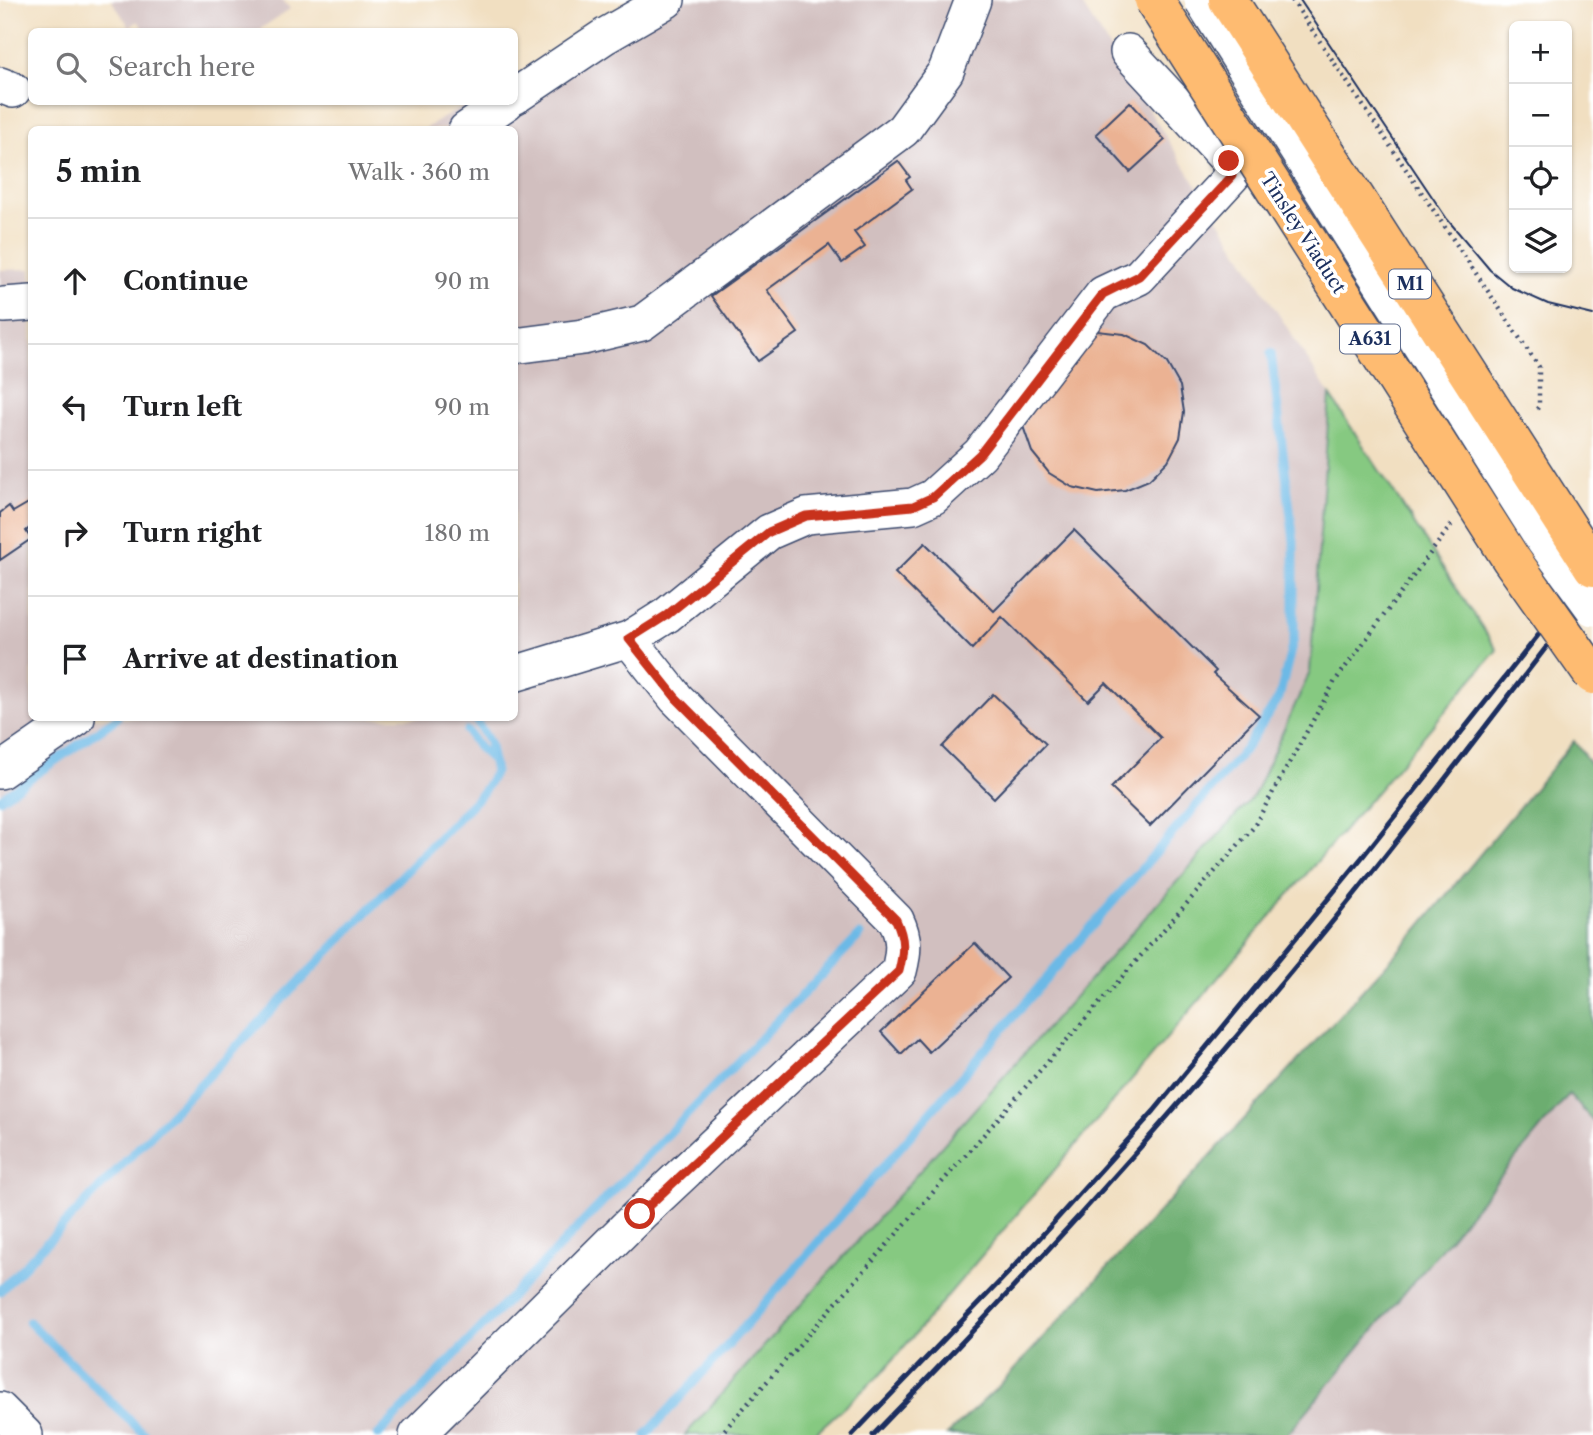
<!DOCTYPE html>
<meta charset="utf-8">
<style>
:root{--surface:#fff;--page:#f2f2f2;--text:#202124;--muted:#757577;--line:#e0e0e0}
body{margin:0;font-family:"Libre Caslon Text",serif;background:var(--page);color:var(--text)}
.controls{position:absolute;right:21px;top:21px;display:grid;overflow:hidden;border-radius:10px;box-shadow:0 2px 5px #0004}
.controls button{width:63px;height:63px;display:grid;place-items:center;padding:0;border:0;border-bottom:2px solid var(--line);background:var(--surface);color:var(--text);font:35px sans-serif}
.stop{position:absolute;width:21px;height:21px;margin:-16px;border:5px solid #c8321e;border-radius:50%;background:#fff}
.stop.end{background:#c8321e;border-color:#fff;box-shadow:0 2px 7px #0008}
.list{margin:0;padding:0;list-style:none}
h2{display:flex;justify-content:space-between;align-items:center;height:91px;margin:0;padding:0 28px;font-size:30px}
h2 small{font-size:23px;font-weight:400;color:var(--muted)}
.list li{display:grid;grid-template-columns:46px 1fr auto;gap:21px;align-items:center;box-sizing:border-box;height:126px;padding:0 28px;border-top:2px solid var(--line)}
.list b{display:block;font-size:26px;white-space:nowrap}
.list em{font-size:23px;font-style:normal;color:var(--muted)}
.icon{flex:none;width:38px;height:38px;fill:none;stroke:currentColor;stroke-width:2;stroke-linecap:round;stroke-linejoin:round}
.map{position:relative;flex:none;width:1593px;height:1435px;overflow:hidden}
.search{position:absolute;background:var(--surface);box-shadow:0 2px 5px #0004;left:28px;top:28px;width:490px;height:77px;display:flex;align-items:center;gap:18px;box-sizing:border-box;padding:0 24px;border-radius:10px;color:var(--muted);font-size:26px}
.panel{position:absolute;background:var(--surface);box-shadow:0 2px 5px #0004;left:28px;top:126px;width:490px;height:595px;border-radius:10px}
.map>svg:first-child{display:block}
.industrial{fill:#d1bfbf}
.green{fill:#86c981;stroke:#507c70;stroke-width:2}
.forest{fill:#6cad6f;stroke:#446e66;stroke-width:2}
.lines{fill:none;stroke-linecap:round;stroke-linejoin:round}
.stream{stroke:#6cb9e6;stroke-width:9}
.building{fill:#ebb293}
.minor-casing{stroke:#3b496d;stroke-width:38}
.path{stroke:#3b496d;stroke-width:4.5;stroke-dasharray:2 5;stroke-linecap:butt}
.minor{stroke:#fff;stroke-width:35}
.tram{stroke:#1b2f5e;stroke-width:2}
.rail{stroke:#1b2f5e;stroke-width:5}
.minor-bridge-casing{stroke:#3b496d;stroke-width:38;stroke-linecap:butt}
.highway-bridge-casing{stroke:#3b496d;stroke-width:41;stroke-linecap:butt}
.minor-bridge{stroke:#fff;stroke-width:35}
.highway-bridge{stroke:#febb71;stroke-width:38}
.route{stroke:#c8321e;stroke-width:9}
.labels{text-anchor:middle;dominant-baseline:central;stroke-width:7;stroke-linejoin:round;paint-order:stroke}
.shield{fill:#fff;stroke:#5f6d8e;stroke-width:2}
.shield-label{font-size:18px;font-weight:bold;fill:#1b2f5e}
.street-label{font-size:19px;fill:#1b2f5e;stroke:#fff}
</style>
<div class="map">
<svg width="1593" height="1435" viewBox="0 0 1593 1435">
<rect width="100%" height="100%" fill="#fff"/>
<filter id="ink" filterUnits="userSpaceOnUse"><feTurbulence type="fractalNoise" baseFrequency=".0143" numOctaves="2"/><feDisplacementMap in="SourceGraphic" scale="14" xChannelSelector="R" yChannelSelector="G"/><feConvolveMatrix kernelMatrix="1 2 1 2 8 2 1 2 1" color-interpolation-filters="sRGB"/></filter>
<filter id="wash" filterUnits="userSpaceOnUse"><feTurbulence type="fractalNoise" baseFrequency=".00686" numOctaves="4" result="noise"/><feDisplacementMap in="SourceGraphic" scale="28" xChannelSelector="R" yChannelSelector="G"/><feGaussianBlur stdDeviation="1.57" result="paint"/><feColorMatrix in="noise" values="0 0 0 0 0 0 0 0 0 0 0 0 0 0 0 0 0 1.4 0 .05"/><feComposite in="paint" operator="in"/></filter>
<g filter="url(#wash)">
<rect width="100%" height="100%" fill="#f1dfc1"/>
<path class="industrial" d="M111,0H283L290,9L257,31H145L138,21L130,27Z
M642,0H1079L1330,395L1310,672L1254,795L685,1435H0V270L31,269L32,718H514V130L424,129L471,102H514Z
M1569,1093L1593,1121V1435H1287Z"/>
<path class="green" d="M1330,395L1497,650L881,1374L813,1435H685L1254,795L1310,672Z"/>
<path class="forest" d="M1574,741L1593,768V1121L1569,1094L1287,1435H947L1000,1385L1414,934Z"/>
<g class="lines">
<path class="stream" d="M467,731L478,747L491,759
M0,799L117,718
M0,1291L483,792L495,772L489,742L477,722
M29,1322L145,1435
M378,1435L860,935
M646,1435L746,1325L1243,752L1279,698L1294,638V542L1271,353"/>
</g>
<g id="blocks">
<path class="building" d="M1130,102L1165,140L1130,172L1096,134Z
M898,161L910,177L906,180L912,189L854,232L865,247L842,263L829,245L767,290L798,333L758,361L711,296Z
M1097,331L1124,334L1148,345L1167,363L1180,386L1184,412L1180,438L1168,461L1149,480L1125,490L1098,493L1072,487L1049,473L1032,452L1023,426L1071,338Z
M32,501V526L26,531L31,539L0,560V513L9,506L13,512Z
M1074,530L1216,671L1213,674L1259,715L1150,826L1111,788L1161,738L1106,683L1088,701L1002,617L972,649L895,573L925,543L994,611Z
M993,694L1046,744L994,798L942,747Z
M975,943L1008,978L929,1052L917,1039L901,1054L881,1032Z"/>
</g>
</g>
<g filter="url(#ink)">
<use href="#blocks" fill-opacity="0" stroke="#3b496d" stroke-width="2"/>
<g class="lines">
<defs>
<path id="minor" d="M0,85L13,90
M514,97L605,36L667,0
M466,130L507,102
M4,305L32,303
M514,346L583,337L642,323L903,130L946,71L973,0
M629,639L667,615L769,532L806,516L913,506L933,497L980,454L1103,294L1139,277L1232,176L1229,161L1128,52
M0,771L77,718
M0,1410L25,1435
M417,1435L640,1214L899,971C904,951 905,939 896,920L676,698L629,639L514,674"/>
</defs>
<use href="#minor" class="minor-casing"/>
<path class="path" d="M1292,0L1539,367V406L1534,413
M720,1435L1253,828L1335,681L1452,524"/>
<use href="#minor" class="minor"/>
<path class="tram" d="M1300,0L1447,219L1490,270L1512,288L1548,304L1593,315"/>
<path class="rail" d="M852,1435L1008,1273L1154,1111L1364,855L1593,566
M873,1435C1021,1283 1164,1125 1300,961C1401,840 1495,712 1593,587"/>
<defs>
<path id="minor-bridge" d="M1202,0L1544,541L1593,608"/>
<path id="highway-bridge" d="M1154,0L1511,559L1593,675
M1228,0L1593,567"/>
</defs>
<use href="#minor-bridge" class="minor-bridge-casing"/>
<use href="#highway-bridge" class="highway-bridge-casing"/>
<use href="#minor-bridge" class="minor-bridge"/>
<use href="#highway-bridge" class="highway-bridge"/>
</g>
</g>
<g class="lines" filter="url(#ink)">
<path class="route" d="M640,1214L899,971C904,951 905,939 896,920L676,698L629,639L667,615L769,532L806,516L913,506L933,497L980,454L1103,294L1139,276L1232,176L1229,161"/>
</g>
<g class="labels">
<g class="shield">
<rect x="1389" y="269.5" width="42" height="29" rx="5"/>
<rect x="1340" y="324.5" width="60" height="29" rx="5"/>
</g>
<g class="shield-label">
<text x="1410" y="284">M1</text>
<text x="1370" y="339">A631</text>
</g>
<g class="street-label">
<text transform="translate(1303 233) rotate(57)">Tinsley Viaduct</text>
</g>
</g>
</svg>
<div class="controls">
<button>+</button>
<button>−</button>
<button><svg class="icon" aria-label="locate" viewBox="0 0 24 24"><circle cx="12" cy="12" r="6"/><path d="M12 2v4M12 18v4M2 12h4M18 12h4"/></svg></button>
<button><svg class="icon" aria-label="layers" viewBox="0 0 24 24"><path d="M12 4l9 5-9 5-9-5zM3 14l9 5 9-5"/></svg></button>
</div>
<div class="stop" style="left:640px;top:1214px"></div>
<div class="stop end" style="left:1229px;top:161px"></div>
<div class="search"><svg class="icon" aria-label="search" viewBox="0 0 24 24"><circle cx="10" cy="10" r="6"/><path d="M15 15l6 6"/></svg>Search here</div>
<section class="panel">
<h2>5 min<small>Walk · 360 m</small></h2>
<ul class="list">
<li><svg class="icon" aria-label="ahead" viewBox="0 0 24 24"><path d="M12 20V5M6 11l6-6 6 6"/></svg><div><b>Continue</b></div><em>90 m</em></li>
<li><svg class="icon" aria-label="left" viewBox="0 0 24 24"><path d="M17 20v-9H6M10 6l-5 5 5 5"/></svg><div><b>Turn left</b></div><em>90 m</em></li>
<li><svg class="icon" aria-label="right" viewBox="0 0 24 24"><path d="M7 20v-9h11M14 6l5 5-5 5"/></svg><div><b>Turn right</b></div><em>180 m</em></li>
<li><svg class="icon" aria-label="arrive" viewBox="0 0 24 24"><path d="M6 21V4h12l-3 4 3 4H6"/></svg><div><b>Arrive at destination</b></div></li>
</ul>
</section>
</div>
